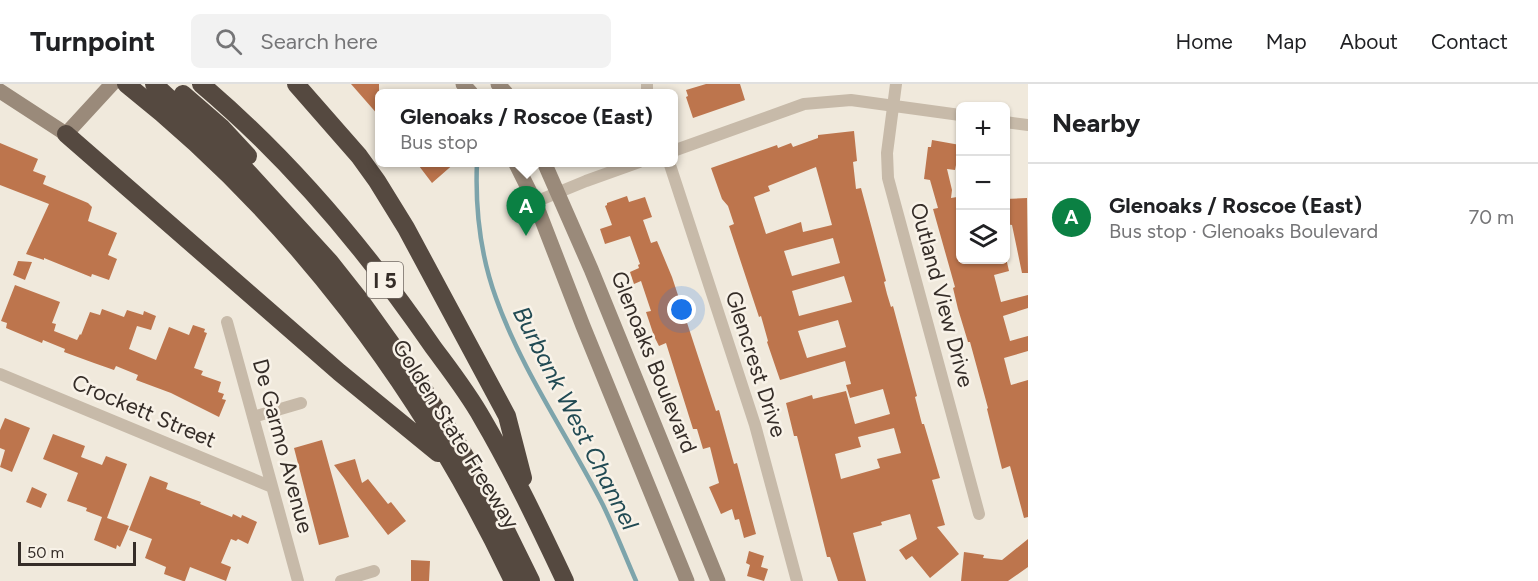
<!DOCTYPE html>
<meta charset="utf-8">
<style>
:root{--surface:#fff;--page:#f2f2f2;--text:#202124;--muted:#757577;--line:#e0e0e0;--accent:#0b8043}
body{margin:0;font-family:Figtree,sans-serif;background:var(--page);color:var(--text)}
.controls{position:absolute;right:18px;top:18px;display:grid;overflow:hidden;border-radius:9px;box-shadow:0 2px 4px #0004}
.controls button{width:54px;height:54px;display:grid;place-items:center;padding:0;border:0;border-bottom:2px solid var(--line);background:var(--surface);color:var(--text);font:30px sans-serif}
.scale{position:absolute;left:18px;bottom:15px;width:118px;box-sizing:border-box;padding-left:6px;border:3px solid #352d28;border-top:0;font-size:16px;line-height:21px;white-space:nowrap;color:#352d28;-webkit-text-stroke:4px #f8f2e8;paint-order:stroke}
.you{position:absolute;left:682px;top:226px;width:21px;height:21px;margin:-15px;border:4px solid #fff;border-radius:50%;background:#1a73e8;box-shadow:0 0 0 9px #1a73e833}
.badge{display:grid;place-items:center;width:39px;height:39px;border-radius:50%;background:var(--accent);color:#fff;font-size:20px;font-weight:700}
.pin{position:absolute;translate:-50% -50px;filter:drop-shadow(0 2px 3px #0008)}
.pin::after{content:'';position:absolute;top:32px;width:21px;height:18px;background:inherit;clip-path:polygon(0 0,100% 0,50% 100%)}
.popup{position:absolute;left:375px;top:5px;width:303px;height:78px;box-sizing:border-box;display:grid;place-content:center;border-radius:9px;background:var(--surface);filter:drop-shadow(0 2px 4px #0005);font-size:20px;white-space:nowrap;color:var(--muted)}
.popup b{font-size:22px;color:var(--text)}
.popup::after{content:'';position:absolute;left:50%;top:100%;margin-left:-12px;border:12px solid transparent;border-top-color:var(--surface)}
.list{margin:0;padding:0;list-style:none}
h2{display:flex;justify-content:space-between;align-items:center;height:78px;margin:0;padding:0 24px;font-size:26px}
h2 small{font-size:20px;font-weight:400;color:var(--muted)}
.list li{display:grid;grid-template-columns:39px 1fr auto;gap:18px;align-items:center;box-sizing:border-box;height:108px;padding:0 24px;border-top:2px solid var(--line)}
.list b{display:block;font-size:22px;white-space:nowrap}
.list p{margin:0;font-size:20px;white-space:nowrap;color:var(--muted)}
.list em{font-size:20px;font-style:normal;color:var(--muted)}
.icon{flex:none;width:33px;height:33px;fill:none;stroke:currentColor;stroke-width:2;stroke-linecap:round;stroke-linejoin:round}
.map{position:relative;flex:none;width:1028px;height:497px;overflow:hidden}
header{display:flex;align-items:center;gap:36px;box-sizing:border-box;height:84px;padding:0 30px;background:var(--surface);border-bottom:2px solid var(--line)}
header strong{font-size:28px}
nav{display:flex;gap:33px;margin-inline-start:auto;font-size:21px}
.search{width:420px;height:54px;background:var(--page);display:flex;align-items:center;gap:15px;box-sizing:border-box;padding:0 21px;border-radius:9px;color:var(--muted);font-size:22px}
main{display:flex}
aside{flex:1;background:var(--surface)}
.map>svg:first-child{display:block}
.lines{fill:none;stroke-linecap:round;stroke-linejoin:round}
.stream{stroke:#7da4ab;stroke-width:4.5}
.building{fill:#bd754d;fill-rule:evenodd}
.minor{stroke:#c7baa9;stroke-width:12}
.secondary{stroke:#9a8a7a;stroke-width:15}
.motorway{stroke:#554940;stroke-width:18}
.labels{text-anchor:middle;dominant-baseline:central;stroke-width:5;stroke-linejoin:round;paint-order:stroke}
.shield{fill:#f8f2e8;stroke:#706862;stroke-width:1.5}
.shield-label{font-size:21px;font-weight:bold;fill:#352d28}
.street-label{font-size:22px;fill:#352d28;stroke:#f8f2e8}
.water-label{font-size:24px;font-style:italic;fill:#214a53;stroke:#f8f2e8}
</style>
<header>
<strong>Turnpoint</strong>
<div class="search"><svg class="icon" aria-label="search" viewBox="0 0 24 24"><circle cx="10" cy="10" r="6"/><path d="M15 15l6 6"/></svg>Search here</div>
<nav><a>Home</a><a>Map</a><a>About</a><a>Contact</a></nav>
</header>
<main>
<div class="map">
<svg width="1028" height="497" viewBox="0 0 1028 497">
<rect width="100%" height="100%" fill="#f0e9dc"/>
<g class="lines">
<path class="stream" d="M477,78C475,124 480,170 496,214C522,287 568,352 603,421C615,446 625,472 636,497"/>
</g>
<path class="building" d="M351,0H379V32Z
M706,0H740L745,16L693,34L686,13L688,12L686,6Z
M854,47L857,77L853,78L856,105L861,104L886,197L884,198L887,210L891,223L893,222L917,312L915,313L922,340H924L940,394L932,396L945,441L937,443L959,470L930,494L912,472L906,476L899,466L917,455L910,430L881,438L882,441L853,449L866,497H838L830,473H827L797,352H794L786,319L812,311L813,315L846,307L855,340L890,330L883,305L850,314L846,301L851,300L845,277L780,296L767,258L768,257L761,232L759,233L729,142L734,140L728,122L722,115L711,84L777,61L778,64L791,59L793,63L818,54V51ZM816,83L832,141L803,148L801,138L766,150L754,113L770,107L768,102ZM833,154L840,179L792,192L784,167ZM844,192L852,218L799,232L792,207ZM838,236L846,263L807,274L798,247ZM894,344L901,369L877,375L880,384L841,395L835,370L861,363L858,353Z
M932,56L960,61L955,86L947,85L952,106L951,114L957,113L960,127V176H1005L1006,174L1009,187L994,191L1001,218L1028,211V224L1003,232L1010,257L1028,252V267L1004,274L1011,301L1028,296V433L1024,434L1010,382L1002,385L987,325L988,324L970,258H968L958,225L953,204L955,203L933,125L938,124L930,96L924,95L928,63H931Z
M0,59L38,75L33,87L46,92L43,100L88,119L92,123L88,137L117,149L108,171L117,175L109,196L92,190L91,193L44,174V176L26,170L49,120L0,101Z
M416,78H456L432,99Z
M627,112L629,118L645,113L652,133L643,136L651,159L657,157L672,193L716,327L719,326L734,380L737,379L756,450L744,454L739,435L735,436L732,425L721,430L709,403L719,399L710,363L703,365L697,345H693L666,259L659,262L654,252L646,228L651,227L641,197L634,200L630,188L639,184L638,181L640,180L630,152L605,160L600,145L612,141L605,122L607,121V119Z
M1027,114L1028,189H1022L1012,141L1005,140V115Z
M18,177L32,178L25,196L13,191Z
M15,201L60,218L52,239L56,240L54,247L77,256L80,250L81,251L90,228L100,231L102,225L124,233L127,226L143,231L144,227L156,232L151,246L137,242L129,265L156,276L169,243L189,251L193,241L205,245L204,248L207,249L194,284L203,287L201,291L221,298L218,308L224,310L222,315L226,316L219,333L171,309L136,296L138,291L116,282L114,286L94,279L64,268L65,265L43,256L42,259L6,244L7,239L1,237Z
M5,334L30,344L12,388L0,383L5,366L0,364V346Z
M53,350L85,362L81,373L102,381L106,372L127,380L107,434L129,442L120,463L117,461L116,465L94,456L102,433L86,427L87,424L67,417L78,389L43,375Z
M322,356L349,453L319,461L294,364Z
M355,375L362,399L368,395L388,420L391,418L406,437L388,451L334,381Z
M150,392L168,399L166,405L201,418L200,420L232,433L233,430L241,434L242,431L257,438L248,460L238,455L236,457L231,455L221,479L231,483L226,497L190,483L185,497H183L164,490L166,483L145,474L152,455L129,446Z
M32,403L47,410L41,424L26,418Z
M1028,455V483L1008,497H961L964,468L984,471L983,474L1002,476Z
M749,467L764,472L761,483L768,485L764,497L747,492L750,481L746,479Z
M411,476L430,477L429,497H411Z"/>
<g class="lines">
<path class="minor" d="M647,0V9
M896,0L887,69L888,94L979,430
M1005,38L1028,41
M673,67L804,20L851,16L960,31
M669,78L755,341L797,497
M535,118L586,97L639,78
M227,238L298,497
M0,290L272,403
M253,333L301,319
M341,497L374,487"/>
<path class="secondary" d="M463,0L471,9
M498,0L506,9
M0,7L66,50L112,0
M515,78L535,118L583,242L687,497
M544,78L591,185L718,497"/>
<path class="motorway" d="M126,0C292,131 423,307 513,497
M154,0L245,85L330,178L360,216L423,304L458,360L500,434L531,497
M201,0C291,76 367,167 433,263C450,286 468,309 482,334C513,387 539,442 565,497
M296,0L359,72L377,97L406,144L507,332L523,394
M183,10L221,43L248,72
M66,50L339,288L438,369"/>
</g>
<g class="labels">
<rect class="shield" x="367" y="178" width="36" height="36" rx="4.5"/>
<g class="shield-label">
<text x="385" y="196">I 5</text>
</g>
<g class="street-label">
<text transform="translate(942 211) rotate(75)">Outland View Drive</text>
<text transform="translate(654 278) rotate(68)">Glenoaks Boulevard</text>
<text transform="translate(756 280) rotate(72)">Glencrest Drive</text>
<text transform="translate(144 327) rotate(23)">Crockett Street</text>
<text transform="translate(456 350) rotate(58)">Golden State Freeway</text>
<text transform="translate(283 362) rotate(75)">De Garmo Avenue</text>
</g>
<g class="water-label">
<text transform="translate(576 334) rotate(63)">Burbank West Channel</text>
</g>
</g>
</svg>
<div class="controls">
<button>+</button>
<button>−</button>
<button><svg class="icon" aria-label="layers" viewBox="0 0 24 24"><path d="M12 4l9 5-9 5-9-5zM3 14l9 5 9-5"/></svg></button>
</div>
<div class="scale">50 m</div>
<div class="you"></div>
<div class="pin badge" style="left:526px;top:152px">A</div>
<div class="popup"><b>Glenoaks / Roscoe (East)</b>Bus stop</div>
</div>
<aside>
<h2>Nearby<small></small></h2>
<ul class="list">
<li><span class="badge">A</span><div><b>Glenoaks / Roscoe (East)</b><p>Bus stop · Glenoaks Boulevard</p></div><em>70 m</em></li>
</ul>
</aside>
</main>
